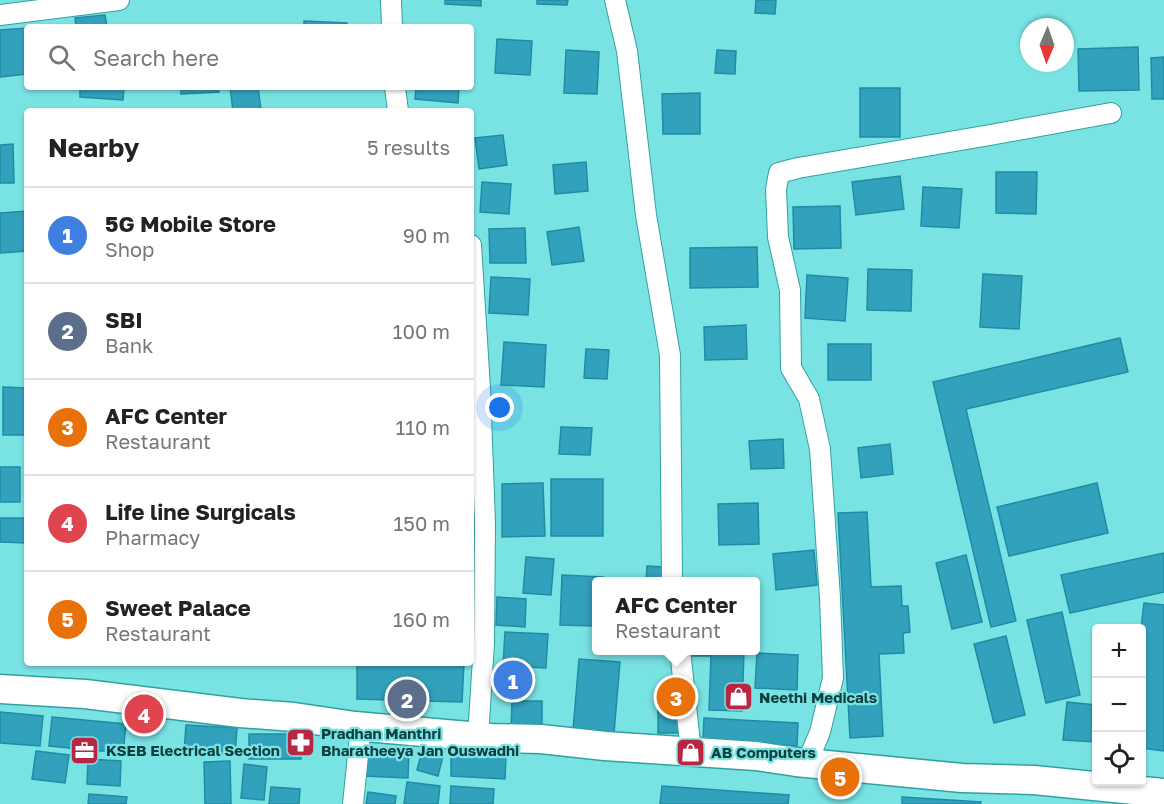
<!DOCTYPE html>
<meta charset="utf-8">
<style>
:root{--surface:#fff;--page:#f2f2f2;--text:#222;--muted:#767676;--line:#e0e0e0;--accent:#ea580c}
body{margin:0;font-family:"Golos Text",sans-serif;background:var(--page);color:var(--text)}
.controls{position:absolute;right:18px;bottom:18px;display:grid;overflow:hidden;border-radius:6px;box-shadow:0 2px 4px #0004}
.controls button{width:54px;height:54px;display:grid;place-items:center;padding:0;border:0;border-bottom:2px solid var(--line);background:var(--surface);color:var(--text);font:30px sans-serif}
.compass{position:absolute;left:1020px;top:18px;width:54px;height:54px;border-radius:50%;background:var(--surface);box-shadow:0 2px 4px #0004;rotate:182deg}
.you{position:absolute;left:500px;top:408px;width:21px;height:21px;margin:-15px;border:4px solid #fff;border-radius:50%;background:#1a73e8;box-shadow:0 0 0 9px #1a73e833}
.badge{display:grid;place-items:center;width:39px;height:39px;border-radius:50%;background:var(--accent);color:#fff;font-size:20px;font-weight:700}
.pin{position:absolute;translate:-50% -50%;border:3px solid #fff;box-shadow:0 2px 6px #0006}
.popup{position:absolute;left:592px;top:577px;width:168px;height:78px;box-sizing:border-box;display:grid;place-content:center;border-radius:6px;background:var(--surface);filter:drop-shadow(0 2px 4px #0005);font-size:20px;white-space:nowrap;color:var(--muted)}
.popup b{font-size:22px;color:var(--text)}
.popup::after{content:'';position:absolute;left:50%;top:100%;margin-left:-12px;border:12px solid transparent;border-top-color:var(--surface)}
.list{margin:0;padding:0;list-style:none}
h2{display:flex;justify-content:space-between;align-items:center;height:78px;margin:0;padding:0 24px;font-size:26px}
h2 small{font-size:20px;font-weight:400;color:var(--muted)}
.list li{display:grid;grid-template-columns:39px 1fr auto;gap:18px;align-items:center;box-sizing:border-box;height:96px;padding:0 24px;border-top:2px solid var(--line)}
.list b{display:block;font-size:22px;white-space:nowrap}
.list p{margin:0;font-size:20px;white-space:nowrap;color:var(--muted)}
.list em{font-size:20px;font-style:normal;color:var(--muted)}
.icon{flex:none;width:33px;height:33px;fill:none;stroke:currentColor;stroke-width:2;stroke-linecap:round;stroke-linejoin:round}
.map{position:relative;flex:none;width:1164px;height:804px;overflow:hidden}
.search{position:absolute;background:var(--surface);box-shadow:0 2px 4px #0004;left:24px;top:24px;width:450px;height:66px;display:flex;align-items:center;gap:15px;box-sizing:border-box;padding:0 21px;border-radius:6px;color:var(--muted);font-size:22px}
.panel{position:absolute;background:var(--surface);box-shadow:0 2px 4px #0004;left:24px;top:108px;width:450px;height:558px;border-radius:6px}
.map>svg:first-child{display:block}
.building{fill:#32a2bc;stroke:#1f8ca4;stroke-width:1.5}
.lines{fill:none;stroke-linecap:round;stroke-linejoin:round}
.minor-casing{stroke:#30a1a3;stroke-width:22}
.secondary-casing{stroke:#30a1a3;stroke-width:31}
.minor{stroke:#fff;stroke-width:20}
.secondary{stroke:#fff;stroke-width:28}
.labels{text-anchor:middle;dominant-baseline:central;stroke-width:4.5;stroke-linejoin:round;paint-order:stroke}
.poi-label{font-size:15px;font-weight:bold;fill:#0f3e3f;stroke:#79e3e4;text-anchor:start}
</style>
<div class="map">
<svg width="1164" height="804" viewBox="0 0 1164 804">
<rect width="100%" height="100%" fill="#79e3e4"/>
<path class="building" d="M445,0H481V6L445,4Z
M537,0H568L567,5L537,4Z
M756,0H776L775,14L755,13Z
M105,15L107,27H76L75,18Z
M304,21L347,23V27H304Z
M27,28V74L0,77V30Z
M497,39L532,41L530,75L495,73Z
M1138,47L1139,90L1079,91L1078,49Z
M566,50L599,52L597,94L564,93Z
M717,50L736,51L735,74L715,73Z
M1164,57V99H1152L1151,58Z
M80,87H124L123,100L80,97Z
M181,87H218L219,92L181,94Z
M230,87H258L261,110L233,111Z
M416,87H459L458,103L415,99Z
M860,88H900V137H860Z
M700,93V134H663L662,94Z
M503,135L507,165L479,169L475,138Z
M13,144L14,183H0V145Z
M586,162L588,191L555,194L553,165Z
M996,172H1037L1036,214L996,213Z
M900,176L904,209L856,215L852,182Z
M482,182L511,184L509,214L480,212Z
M923,187L962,189L959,228L921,226Z
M840,206L841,248L794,249L793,207Z
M27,211V251L0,253V213Z
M579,227L584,261L552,265L547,232Z
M525,228L526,263H490L489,229Z
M757,247L758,287L690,288V248Z
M868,269L912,270L911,311L867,310Z
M983,274L1022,276L1019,329L980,327Z
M807,275L848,278L845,321L805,318Z
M491,277L530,279L528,315L489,313Z
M746,325L747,359L705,360L704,327Z
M1120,338L1128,372L966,409L1016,621L991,627L933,382Z
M504,342L546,345L544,387L501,385Z
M828,344H871V380H828Z
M586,349L609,350L607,379L584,378Z
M3,387L27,388V435H3Z
M561,427L592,428L590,455L559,454Z
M783,439L784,468L751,469L749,441Z
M890,444L893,474L861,478L858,448Z
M0,467H20V502H0Z
M551,479H603V536H551Z
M543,483L545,536L502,537V484Z
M1097,483L1108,533L1009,556L997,507Z
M758,503L759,544L719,545L718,504Z
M867,512L871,587L901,586L902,606H908L910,632L903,633L904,653L879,654L883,736L850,738L838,513Z
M0,518H27V543L0,542Z
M814,550L817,585L776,590L773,554Z
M1164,553V592L1070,613L1061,575Z
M966,555L982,622L952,629L936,563Z
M526,557L554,559L551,595L523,593Z
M647,566L665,567L664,582H646Z
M562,575L603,577V582H596V626L560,625Z
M497,597L526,599L525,627L496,625Z
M1144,603L1164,605V751L1142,748L1141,628Z
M1062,612L1080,695L1046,703L1027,620Z
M505,632L548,634L546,668L503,666Z
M1006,636L1025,715L994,723L974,644Z
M685,650H744L742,711L709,710L711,656H685Z
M757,653L798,655L797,690L755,688Z
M579,659L620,662L614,733L573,730Z
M357,663H464L462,702L357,699Z
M658,692H681L680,733H658Z
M512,701H542V729L511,728Z
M1067,702L1096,705V742L1063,740Z
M0,712L43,716L40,746L0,743Z
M52,717L126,724L123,753L49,746Z
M704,718L798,723L797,746L703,740Z
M186,725L237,728L235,755L184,752Z
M249,734H301V759H249Z
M365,747L409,750L408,778L363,776Z
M36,751L69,755L65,783L32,779Z
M422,751L443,756L438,776L417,770Z
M451,754L506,756L505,779L451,776Z
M88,759L121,761L120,786L87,784Z
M230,761L231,804H205L204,762Z
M244,764L267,767L264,800L241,798Z
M407,782L440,786L438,804H404Z
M451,786L494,789L493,804H450Z
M662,786L789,795L788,804H660Z
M271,787L300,789L299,804H269Z
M368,792L396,796L395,804H366Z
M89,794L127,797L126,804H88Z
M902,797L981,802L980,804H902Z"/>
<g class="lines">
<defs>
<path id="minor" d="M391,0L392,27
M615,0L627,51L646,215L670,355L672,582
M0,15L119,0
M395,87L398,111
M471,245L480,388L485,523L484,643L478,737
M680,650L691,752
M807,763L820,732L833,678L830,598L820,449L809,399L791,368L790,290L778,237L776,189L779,173L798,168L990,135L1111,113
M353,804L361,726"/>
<path id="secondary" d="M0,689L85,694L240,713L294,717L355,726L491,738L541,739L605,746L756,756L796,762L962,778L1034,780L1164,793"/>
</defs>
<use href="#minor" class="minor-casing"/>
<use href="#secondary" class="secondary-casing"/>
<use href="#minor" class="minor"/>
<use href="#secondary" class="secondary"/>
</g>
<defs>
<symbol id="shop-square" viewBox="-11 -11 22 22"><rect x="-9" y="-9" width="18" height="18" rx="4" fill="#b82641" stroke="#79e3e4"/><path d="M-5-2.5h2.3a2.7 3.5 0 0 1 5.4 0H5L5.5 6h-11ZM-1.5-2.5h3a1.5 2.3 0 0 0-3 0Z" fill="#fff"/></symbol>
<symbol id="pharmacy-square" viewBox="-11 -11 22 22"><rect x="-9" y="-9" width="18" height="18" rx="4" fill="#b82641" stroke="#79e3e4"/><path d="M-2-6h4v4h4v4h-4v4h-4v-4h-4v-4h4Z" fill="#fff"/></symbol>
<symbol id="office-square" viewBox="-11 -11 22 22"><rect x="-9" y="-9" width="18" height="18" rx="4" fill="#b82641" stroke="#79e3e4"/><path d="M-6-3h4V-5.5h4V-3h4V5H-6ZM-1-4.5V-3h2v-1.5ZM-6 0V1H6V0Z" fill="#fff"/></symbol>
</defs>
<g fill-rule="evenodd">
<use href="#shop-square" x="722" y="680" width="33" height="33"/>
<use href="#pharmacy-square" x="284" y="726" width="33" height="33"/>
<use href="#office-square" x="68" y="734" width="33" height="33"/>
<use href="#shop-square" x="674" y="736" width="33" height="33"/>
</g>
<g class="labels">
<g class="poi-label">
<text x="759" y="697">Neethi Medicals</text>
<text x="321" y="733">Pradhan Manthri<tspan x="321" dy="17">Bharatheeya Jan Ouswadhi</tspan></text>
<text x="106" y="750">KSEB Electrical Section</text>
<text x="711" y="752">AB Computers</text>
</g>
</g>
</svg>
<div class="controls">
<button>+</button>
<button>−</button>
<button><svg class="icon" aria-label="locate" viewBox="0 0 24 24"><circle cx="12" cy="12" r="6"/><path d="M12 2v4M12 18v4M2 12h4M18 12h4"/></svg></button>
</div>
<svg class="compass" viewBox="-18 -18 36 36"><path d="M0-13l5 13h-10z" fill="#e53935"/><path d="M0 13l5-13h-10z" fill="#767676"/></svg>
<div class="you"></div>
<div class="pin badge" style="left:513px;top:680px;background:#3f7fe0">1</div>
<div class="pin badge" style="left:407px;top:699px;background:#5c6f8a">2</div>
<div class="pin badge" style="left:676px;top:697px;background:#e8710a">3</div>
<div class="popup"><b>AFC Center</b>Restaurant</div>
<div class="pin badge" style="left:144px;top:714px;background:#e0444e">4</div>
<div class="pin badge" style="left:840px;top:777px;background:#e8710a">5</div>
<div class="search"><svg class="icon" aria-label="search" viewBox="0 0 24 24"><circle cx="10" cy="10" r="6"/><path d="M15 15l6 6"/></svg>Search here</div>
<section class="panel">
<h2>Nearby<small>5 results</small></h2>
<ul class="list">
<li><span class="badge" style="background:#3f7fe0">1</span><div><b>5G Mobile Store</b><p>Shop</p></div><em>90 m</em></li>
<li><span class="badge" style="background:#5c6f8a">2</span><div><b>SBI</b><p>Bank</p></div><em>100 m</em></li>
<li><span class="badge" style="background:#e8710a">3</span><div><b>AFC Center</b><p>Restaurant</p></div><em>110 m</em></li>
<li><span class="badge" style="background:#e0444e">4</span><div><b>Life line Surgicals</b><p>Pharmacy</p></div><em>150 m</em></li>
<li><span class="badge" style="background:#e8710a">5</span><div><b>Sweet Palace</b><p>Restaurant</p></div><em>160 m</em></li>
</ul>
</section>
</div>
